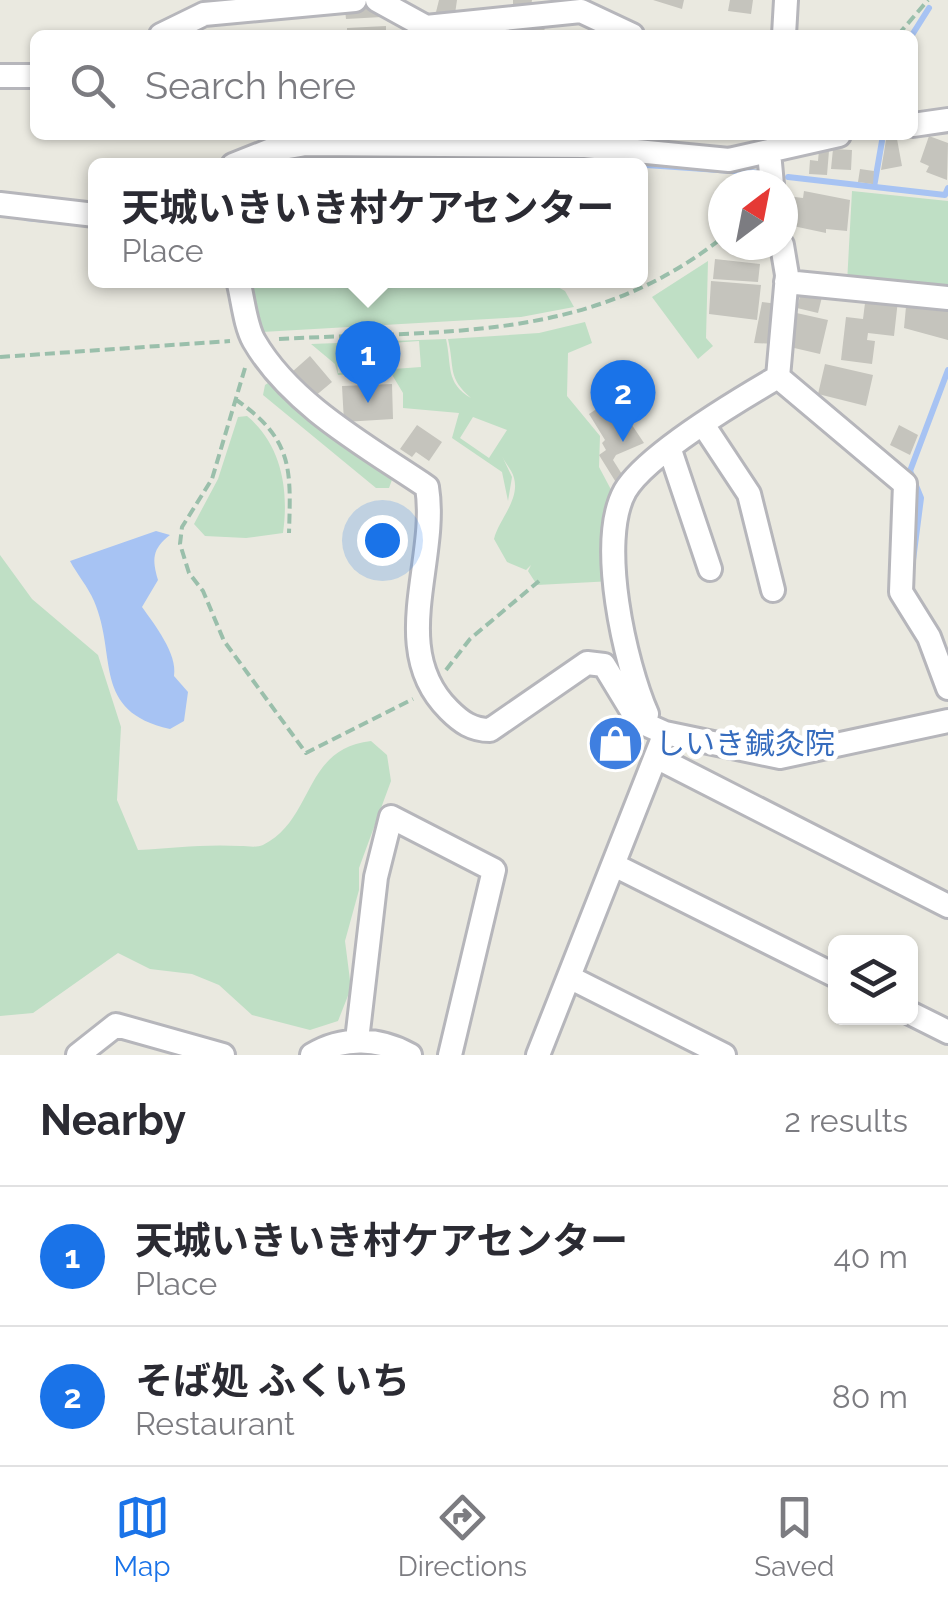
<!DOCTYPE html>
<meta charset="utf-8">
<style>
:root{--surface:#fff;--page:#f7f7f7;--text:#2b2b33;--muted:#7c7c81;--line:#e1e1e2;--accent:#1a73e8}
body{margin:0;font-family:Raleway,"Noto Sans JP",sans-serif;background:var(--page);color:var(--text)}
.controls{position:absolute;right:30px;bottom:30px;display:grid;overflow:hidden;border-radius:15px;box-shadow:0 2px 8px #0004}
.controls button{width:90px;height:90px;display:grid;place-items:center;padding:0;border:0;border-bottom:2px solid var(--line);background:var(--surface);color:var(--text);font:50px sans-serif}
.compass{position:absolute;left:708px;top:170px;width:90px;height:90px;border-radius:50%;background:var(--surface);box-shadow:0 2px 8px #0004;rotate:32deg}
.you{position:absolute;left:382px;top:540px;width:35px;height:35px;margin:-25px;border:8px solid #fff;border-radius:50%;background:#1a73e8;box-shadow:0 0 0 15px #1a73e833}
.badge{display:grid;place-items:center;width:65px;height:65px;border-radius:50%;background:var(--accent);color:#fff;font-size:32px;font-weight:700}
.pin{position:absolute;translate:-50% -82px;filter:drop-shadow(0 2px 5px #0008)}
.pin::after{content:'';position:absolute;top:52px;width:35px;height:30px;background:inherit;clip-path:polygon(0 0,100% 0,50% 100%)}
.popup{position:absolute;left:88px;top:158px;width:560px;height:130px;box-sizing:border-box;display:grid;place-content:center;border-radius:15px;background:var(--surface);filter:drop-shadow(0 2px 8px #0005);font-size:32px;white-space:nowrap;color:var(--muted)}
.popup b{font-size:38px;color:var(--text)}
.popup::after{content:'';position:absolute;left:50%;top:100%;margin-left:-20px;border:20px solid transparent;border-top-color:var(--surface)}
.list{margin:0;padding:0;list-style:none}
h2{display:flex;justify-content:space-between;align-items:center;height:130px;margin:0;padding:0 40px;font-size:42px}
h2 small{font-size:32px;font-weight:400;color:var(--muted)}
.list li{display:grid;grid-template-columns:65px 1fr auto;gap:30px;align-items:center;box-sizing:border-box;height:140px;padding:0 40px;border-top:2px solid var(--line)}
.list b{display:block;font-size:38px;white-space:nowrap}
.list p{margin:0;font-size:32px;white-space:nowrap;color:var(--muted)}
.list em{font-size:32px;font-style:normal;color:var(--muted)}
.icon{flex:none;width:55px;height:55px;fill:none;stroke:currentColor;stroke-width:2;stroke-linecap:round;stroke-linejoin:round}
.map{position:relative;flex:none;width:948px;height:1055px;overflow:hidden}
.search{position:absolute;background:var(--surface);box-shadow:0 2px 8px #0004;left:30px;right:30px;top:30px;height:110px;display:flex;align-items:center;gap:25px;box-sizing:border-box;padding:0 35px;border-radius:15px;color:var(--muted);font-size:38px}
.sheet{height:410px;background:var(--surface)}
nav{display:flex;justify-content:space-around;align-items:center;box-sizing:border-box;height:140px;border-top:2px solid var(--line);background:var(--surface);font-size:28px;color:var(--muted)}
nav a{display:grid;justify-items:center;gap:5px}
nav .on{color:var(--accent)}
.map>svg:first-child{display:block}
.green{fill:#bfdfc5;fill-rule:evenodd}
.water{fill:#a7c3f3}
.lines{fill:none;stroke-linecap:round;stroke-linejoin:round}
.stream{stroke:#a7c3f3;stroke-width:6}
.building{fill:#c5c4bd}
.street-casing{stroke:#b6b6bb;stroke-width:28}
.path{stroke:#9abfab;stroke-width:4;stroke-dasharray:10 5;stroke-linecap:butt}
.street{stroke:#fff;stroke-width:22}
.labels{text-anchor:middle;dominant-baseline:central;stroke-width:10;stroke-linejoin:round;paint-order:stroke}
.shop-label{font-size:30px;fill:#366cbe;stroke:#fff;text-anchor:start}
</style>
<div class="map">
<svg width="948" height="1055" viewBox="0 0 948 1055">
<rect width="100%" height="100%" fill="#eae9e0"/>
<path class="green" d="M852,191L948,201V291L847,283Z
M708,261L706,338L713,346L698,359L652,297Z
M248,281H547L565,291L574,307L521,317L262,332Z
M585,322L592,343L568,353L567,396L600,436L599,467L616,499L613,581L537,585L528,571L531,565L526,570L507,562L494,539C499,519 520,500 514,478C512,470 505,463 502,456L512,477L508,501L502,472L452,438L459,413L403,408V393L391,373L338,375L335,364L311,344L446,339C452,365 445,383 471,398C447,377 455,369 448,339L539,333ZM419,341L421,367L338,373L336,347ZM473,417L507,430L489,458L460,438Z
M274,379L393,477L389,488H376L263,395L265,385Z
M247,416C282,445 289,490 283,533L246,538L205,536L194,524L218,479L238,417Z
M0,555L32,599L98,655L121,727L117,800L138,850C172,848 205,844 240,846C248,846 256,848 263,845C315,819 302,749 371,741L387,755L391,781L359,868V890L345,941L351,988L338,1021L310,1030L252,1015L219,985L192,974L150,969L118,953L33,1013L0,1016Z"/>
<path class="water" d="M156,531L170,535C152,549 152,559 158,580L142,607C154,624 178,654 174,676L188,692L184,721L170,729C91,711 118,657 94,601C88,587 77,574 70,561Z"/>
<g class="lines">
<path class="stream" d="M912,35L929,8
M263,165L310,158H545L762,173
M788,177L945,195L948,188
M874,187L882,141
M26,218L78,223
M913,560L921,498L910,471L948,370"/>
</g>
<path class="building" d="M439,0H457L455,14L436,12Z
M513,0H532L531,7H513Z
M653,0H684L682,9Z
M730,0H753L751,14L728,11Z
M382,8V17L346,19L345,10Z
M515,22L545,24L544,35H514Z
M386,26V35H347V28Z
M929,136L948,143L947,180L926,172L929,166L920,162Z
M897,139L902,166L881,170L886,140Z
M833,149L852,150L851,170L831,169Z
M819,150L829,151L827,175L809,174L810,160L818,161Z
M860,169L874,171L873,184L858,182Z
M804,191L850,200L847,231L826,229V233L793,226L794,213L786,212L787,196L803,198Z
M715,259L760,264L758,282L713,279Z
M711,281L761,285L757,320L709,314Z
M801,292L822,297L818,313L797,308Z
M866,295L898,300L894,336L868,333L867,340L875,341L872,364L841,360L846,317L863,319Z
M907,296L948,300V340L904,328Z
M762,302L778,304L776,344L754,343Z
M792,312L828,320L820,354L790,347Z
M310,356L332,382L314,397L292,372Z
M825,364L873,375L866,406L818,394Z
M392,384L393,419L344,422L342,386Z
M610,400L614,407L618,404L644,443L616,455L613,460L625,479L617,484L599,455L606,450L602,443L605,440L589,414Z
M417,425L442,442L429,461L416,452L412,457L400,449Z
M899,425L918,435L910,455L890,445Z
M609,723L638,743L624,764L594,743Z"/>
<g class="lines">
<defs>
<path id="street" d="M377,0L426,27L581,11L632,35
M161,35L204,14L355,0
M784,35L786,0
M0,76H35
M913,125L948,120
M769,152L772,185
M233,165L271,150L306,144L585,146L729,160L839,135
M0,204L95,215
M238,280C243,299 245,325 254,341C291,405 368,447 427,487C439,561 387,649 449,710C461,722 472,730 490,730L587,663L604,665L638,721L665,733L780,757L948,721
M786,282L948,298
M778,377L905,484L901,592L929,637L948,688
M778,377L787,275L782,245
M704,426L749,494L773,590
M670,450L710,569
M647,714C625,664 597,541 625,491C646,455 740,399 778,377
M656,757L948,906
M614,865L836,976
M569,977L724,1055
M910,1013L948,1032
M357,1040L376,877L391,817L494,870L450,1055
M78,1055L116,1025L223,1055
M312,1055C343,1036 380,1038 410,1055
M538,1055L665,733"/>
</defs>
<use href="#street" class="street-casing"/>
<path class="path" d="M898,35L928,0
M279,339C441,330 589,344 723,237
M0,357L230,341
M245,368L212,479L182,527L180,544L189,573L203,591L224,641L306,753L413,699
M235,399C293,439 291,468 289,533
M446,670L470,639L539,581"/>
<use href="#street" class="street"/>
</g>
<defs>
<symbol id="shop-disc" viewBox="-11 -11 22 22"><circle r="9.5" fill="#3f7fe0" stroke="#fff"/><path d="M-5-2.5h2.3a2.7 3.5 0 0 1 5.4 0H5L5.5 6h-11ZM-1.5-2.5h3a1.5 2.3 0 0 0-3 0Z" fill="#fff"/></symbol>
</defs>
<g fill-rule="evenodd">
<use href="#shop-disc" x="584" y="712" width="63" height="63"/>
</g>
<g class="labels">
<g class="shop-label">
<text x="655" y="743">しいき鍼灸院</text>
</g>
</g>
</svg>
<div class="controls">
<button><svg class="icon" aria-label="layers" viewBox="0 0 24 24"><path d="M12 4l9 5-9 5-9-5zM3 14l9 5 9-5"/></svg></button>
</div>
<svg class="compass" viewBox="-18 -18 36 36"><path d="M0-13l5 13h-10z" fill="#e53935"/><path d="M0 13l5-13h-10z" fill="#7c7c81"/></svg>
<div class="you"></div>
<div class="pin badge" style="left:368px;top:403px">1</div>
<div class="popup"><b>天城いきいき村ケアセンター</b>Place</div>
<div class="pin badge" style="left:623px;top:442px">2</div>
<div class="search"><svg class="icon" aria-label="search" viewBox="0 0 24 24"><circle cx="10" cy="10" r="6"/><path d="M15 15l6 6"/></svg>Search here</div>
</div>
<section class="sheet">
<h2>Nearby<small>2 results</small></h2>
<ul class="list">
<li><span class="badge">1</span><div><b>天城いきいき村ケアセンター</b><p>Place</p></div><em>40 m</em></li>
<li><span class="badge">2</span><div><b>そば処 ふくいち</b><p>Restaurant</p></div><em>80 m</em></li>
</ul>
</section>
<nav>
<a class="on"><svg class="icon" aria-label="map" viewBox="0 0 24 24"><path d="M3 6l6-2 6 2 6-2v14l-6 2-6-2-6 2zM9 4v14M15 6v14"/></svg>Map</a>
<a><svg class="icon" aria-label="directions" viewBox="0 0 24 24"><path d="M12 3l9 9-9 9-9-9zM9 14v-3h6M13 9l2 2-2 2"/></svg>Directions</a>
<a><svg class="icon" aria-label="saved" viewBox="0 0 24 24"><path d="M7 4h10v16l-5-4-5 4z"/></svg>Saved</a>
</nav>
